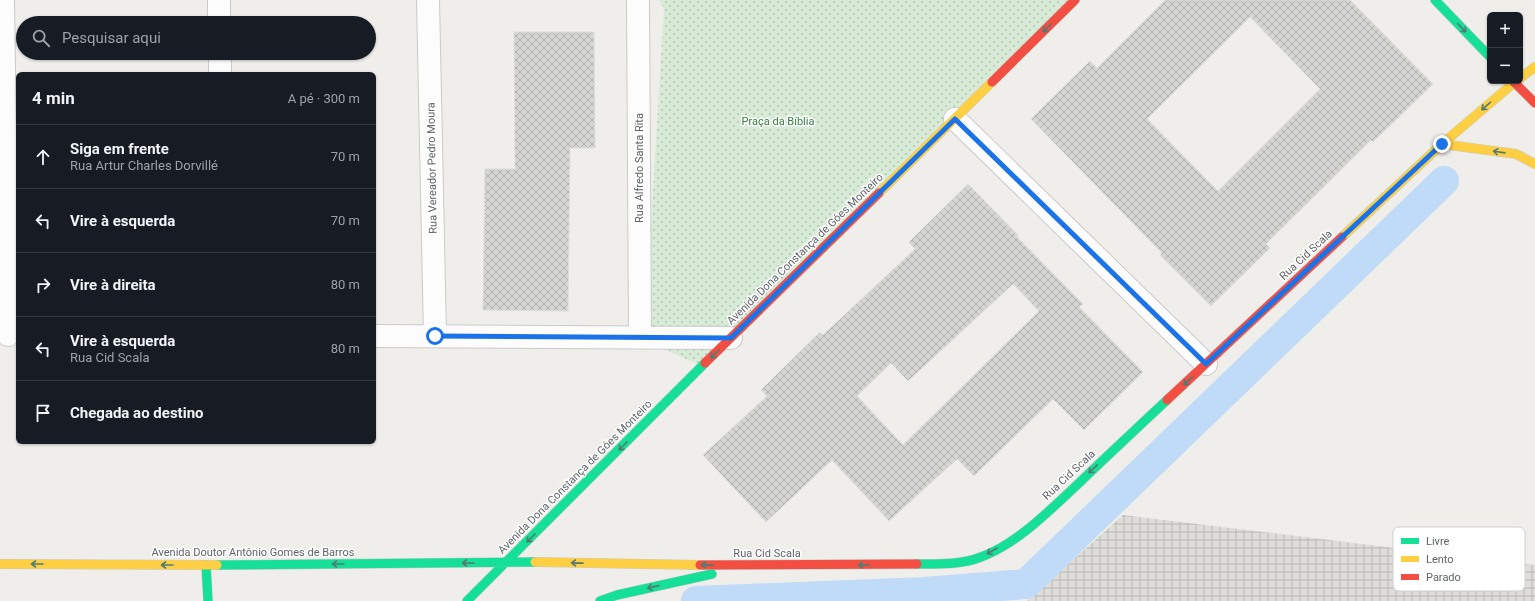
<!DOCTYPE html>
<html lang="pt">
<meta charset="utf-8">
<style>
:root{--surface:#171b24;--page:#242831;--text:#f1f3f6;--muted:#9ea1a6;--line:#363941}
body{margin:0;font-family:Roboto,sans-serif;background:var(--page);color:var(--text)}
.controls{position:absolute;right:12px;top:12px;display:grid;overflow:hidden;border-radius:6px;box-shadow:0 1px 3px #0004}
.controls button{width:36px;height:36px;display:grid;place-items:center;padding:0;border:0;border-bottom:1px solid var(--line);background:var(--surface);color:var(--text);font:20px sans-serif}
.stop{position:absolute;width:12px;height:12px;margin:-9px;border:3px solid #1a73e8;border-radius:50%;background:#fff}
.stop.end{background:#1a73e8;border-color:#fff;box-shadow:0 1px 4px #0008}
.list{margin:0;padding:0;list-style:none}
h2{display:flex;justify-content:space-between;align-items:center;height:52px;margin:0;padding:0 16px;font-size:17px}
h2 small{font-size:13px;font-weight:400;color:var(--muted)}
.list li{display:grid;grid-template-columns:26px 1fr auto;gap:12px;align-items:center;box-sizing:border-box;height:64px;padding:0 16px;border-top:1px solid var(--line)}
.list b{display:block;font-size:15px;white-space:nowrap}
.list p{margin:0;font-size:13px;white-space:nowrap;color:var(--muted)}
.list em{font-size:13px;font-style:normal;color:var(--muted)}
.icon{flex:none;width:22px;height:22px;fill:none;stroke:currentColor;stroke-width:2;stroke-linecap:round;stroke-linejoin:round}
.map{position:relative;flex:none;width:1535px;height:601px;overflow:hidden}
.search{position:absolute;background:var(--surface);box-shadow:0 1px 3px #0004;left:16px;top:16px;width:360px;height:44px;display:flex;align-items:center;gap:10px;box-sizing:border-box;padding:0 14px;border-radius:22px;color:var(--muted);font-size:15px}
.panel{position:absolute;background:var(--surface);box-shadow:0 1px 3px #0004;left:16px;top:72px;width:360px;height:372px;border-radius:6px}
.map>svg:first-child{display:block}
.industrial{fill:url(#industrial-grid)}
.grass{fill:url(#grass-dots)}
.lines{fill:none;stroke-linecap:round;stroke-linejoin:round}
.canal{stroke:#bfdbf8;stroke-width:30}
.building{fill:url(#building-cross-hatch);stroke:#deddd9;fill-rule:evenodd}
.street-casing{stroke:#cbcacb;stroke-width:24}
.fast-casing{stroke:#cacacb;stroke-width:10}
.slow-casing{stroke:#cacacb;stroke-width:10}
.jam-casing{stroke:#cacacb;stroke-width:10}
.street{stroke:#fdfcfc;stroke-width:22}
.fast{stroke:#16e098;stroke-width:9}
.slow{stroke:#ffcf43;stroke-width:9}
.jam{stroke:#f24e42;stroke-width:9}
.oneway{stroke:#507b72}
.route{stroke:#1a73e8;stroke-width:5}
.labels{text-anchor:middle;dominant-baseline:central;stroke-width:3;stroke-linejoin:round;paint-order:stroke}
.park-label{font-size:11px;fill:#35813e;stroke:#fff}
.street-label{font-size:11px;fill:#5f6268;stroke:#fff}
.key{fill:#fff;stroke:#cfd0d2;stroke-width:1}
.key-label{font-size:11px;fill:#5f6268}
</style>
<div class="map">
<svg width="1535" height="601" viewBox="0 0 1535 601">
<defs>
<pattern id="industrial-grid" width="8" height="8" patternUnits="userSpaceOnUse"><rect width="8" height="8" fill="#dfddda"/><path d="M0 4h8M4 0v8" fill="none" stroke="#b8b7b5"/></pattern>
<pattern id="grass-dots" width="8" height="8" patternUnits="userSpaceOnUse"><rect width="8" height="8" fill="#d8ebd7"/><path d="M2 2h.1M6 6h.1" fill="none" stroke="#b2c2b2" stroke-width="1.8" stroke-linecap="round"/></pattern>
<pattern id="building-cross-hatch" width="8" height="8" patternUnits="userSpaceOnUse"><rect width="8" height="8" fill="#d5d5d3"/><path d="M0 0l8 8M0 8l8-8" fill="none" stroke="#b0b0af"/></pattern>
</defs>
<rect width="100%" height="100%" fill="#efeeea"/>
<path class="industrial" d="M1123,515L1535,565V601H1027Z"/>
<path class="grass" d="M659,0H1074L702,366L644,340L664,9Z"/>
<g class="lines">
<path class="canal" d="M696,601L924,592L1026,584L1444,181"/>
</g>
<path class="building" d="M1165,0H1350L1433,84L1373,142L1371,140L1266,244L1270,248L1211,306L1160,255L1162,253L1031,119L1090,61L1097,68ZM1250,17L1320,89L1218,191L1147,119Z
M514,32H594L595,148H570L568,311L483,310L485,169H515Z
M968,184L1018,235L1017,237L1083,304L1079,307L1143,372L1084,430L1053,399L974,476L957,459L889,521L832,460L766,522L703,455L767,396L761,390L820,332L823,335L915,249L909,242ZM1013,284L1039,311L903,445L857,396L891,363L908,381Z"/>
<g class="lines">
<defs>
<path id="street" d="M3,0L8,335
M219,0V23
M428,0L435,336
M638,0L640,336
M220,53V74
M955,119L1206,364
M374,336L731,338"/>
<path id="fast" d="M1435,0L1490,57
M917,564C938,564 961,565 981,557C1017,544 1050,510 1078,484C1107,456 1137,428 1167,400
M206,565L208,601
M217,565L535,562
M467,601L705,363
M600,601L617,595L712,574"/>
<path id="slow" d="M1520,78L1535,67
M1442,144L1516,154L1535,164
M879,193L992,82
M1342,237L1442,144L1516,81
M535,562L700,565
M0,564L217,565"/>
<path id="jam" d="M1513,81L1535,103
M992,82L1075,0
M705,363L879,193
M1167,400L1342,237
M700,565L917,564"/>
</defs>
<use href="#street" class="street-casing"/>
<use href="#fast" class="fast-casing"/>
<use href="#slow" class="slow-casing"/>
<use href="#jam" class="jam-casing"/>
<use href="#street" class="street"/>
<use href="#fast" class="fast"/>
<use href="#slow" class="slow"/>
<use href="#jam" class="jam"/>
</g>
<defs><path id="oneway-shaft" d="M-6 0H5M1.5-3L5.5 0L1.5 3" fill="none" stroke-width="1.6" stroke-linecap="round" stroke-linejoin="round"/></defs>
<g class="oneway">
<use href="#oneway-shaft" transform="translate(1047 28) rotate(135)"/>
<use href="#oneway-shaft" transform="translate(1462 28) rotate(46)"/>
<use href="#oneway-shaft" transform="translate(1486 106) rotate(139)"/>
<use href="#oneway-shaft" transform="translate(1499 152) rotate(-172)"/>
<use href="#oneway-shaft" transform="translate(715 354) rotate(135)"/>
<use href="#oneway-shaft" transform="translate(1188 381) rotate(137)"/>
<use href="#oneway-shaft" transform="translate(623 446) rotate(135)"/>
<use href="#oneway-shaft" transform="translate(1093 469) rotate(137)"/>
<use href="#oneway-shaft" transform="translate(531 538) rotate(135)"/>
<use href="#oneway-shaft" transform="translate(992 551) rotate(150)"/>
<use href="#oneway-shaft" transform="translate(468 563) rotate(180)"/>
<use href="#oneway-shaft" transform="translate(577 563) rotate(-179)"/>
<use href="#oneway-shaft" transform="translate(37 564) rotate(-180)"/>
<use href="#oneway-shaft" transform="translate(338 564) rotate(180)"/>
<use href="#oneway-shaft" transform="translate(167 565) rotate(-180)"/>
<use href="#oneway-shaft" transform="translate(707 565) rotate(-179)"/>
<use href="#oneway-shaft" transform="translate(864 565) rotate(180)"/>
<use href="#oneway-shaft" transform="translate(653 587) rotate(167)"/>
</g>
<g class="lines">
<path class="route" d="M435,336L731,338L955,119L1206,364L1442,144"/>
</g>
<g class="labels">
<g class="park-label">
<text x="778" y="121">Praça da Bíblia</text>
</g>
<g class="street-label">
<text transform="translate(432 168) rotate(-91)">Rua Vereador Pedro Moura</text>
<text transform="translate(639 168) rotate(-90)">Rua Alfredo Santa Rita</text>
<text transform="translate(805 249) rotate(-44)">Avenida Dona Constança de Góes Monteiro</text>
<text transform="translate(1306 255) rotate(-43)">Rua Cid Scala</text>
<text transform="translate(1069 475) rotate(-43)">Rua Cid Scala</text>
<text transform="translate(575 477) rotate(-45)">Avenida Dona Constança de Góes Monteiro</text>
<text x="253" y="552">Avenida Doutor Antônio Gomes de Barros</text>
<text x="767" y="553">Rua Cid Scala</text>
</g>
</g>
<rect x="1393" y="527" width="132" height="64" rx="6" class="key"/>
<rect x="1401" y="538" width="18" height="6" fill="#16e098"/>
<rect x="1401" y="556" width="18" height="6" fill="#ffcf43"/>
<rect x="1401" y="574" width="18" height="6" fill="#f24e42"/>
<g class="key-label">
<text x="1426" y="545">Livre</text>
<text x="1426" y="563">Lento</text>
<text x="1426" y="581">Parado</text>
</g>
</svg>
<div class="controls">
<button>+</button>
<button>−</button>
</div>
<div class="stop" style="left:435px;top:336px"></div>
<div class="stop end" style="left:1442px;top:144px"></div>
<div class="search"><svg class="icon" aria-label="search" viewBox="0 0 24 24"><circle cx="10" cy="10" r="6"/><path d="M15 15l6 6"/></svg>Pesquisar aqui</div>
<section class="panel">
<h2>4 min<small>A pé · 300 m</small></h2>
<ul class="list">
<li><svg class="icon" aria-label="ahead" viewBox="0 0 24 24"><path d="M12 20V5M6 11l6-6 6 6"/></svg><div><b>Siga em frente</b><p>Rua Artur Charles Dorvillé</p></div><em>70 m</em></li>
<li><svg class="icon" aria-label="left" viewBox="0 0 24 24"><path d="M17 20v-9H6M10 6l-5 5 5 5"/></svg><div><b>Vire à esquerda</b></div><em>70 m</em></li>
<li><svg class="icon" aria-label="right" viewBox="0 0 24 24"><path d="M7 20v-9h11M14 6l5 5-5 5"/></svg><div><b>Vire à direita</b></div><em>80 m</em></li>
<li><svg class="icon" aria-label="left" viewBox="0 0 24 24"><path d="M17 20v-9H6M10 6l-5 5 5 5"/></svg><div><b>Vire à esquerda</b><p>Rua Cid Scala</p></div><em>80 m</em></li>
<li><svg class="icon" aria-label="arrive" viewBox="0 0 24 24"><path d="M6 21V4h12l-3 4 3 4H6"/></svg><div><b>Chegada ao destino</b></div></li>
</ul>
</section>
</div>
